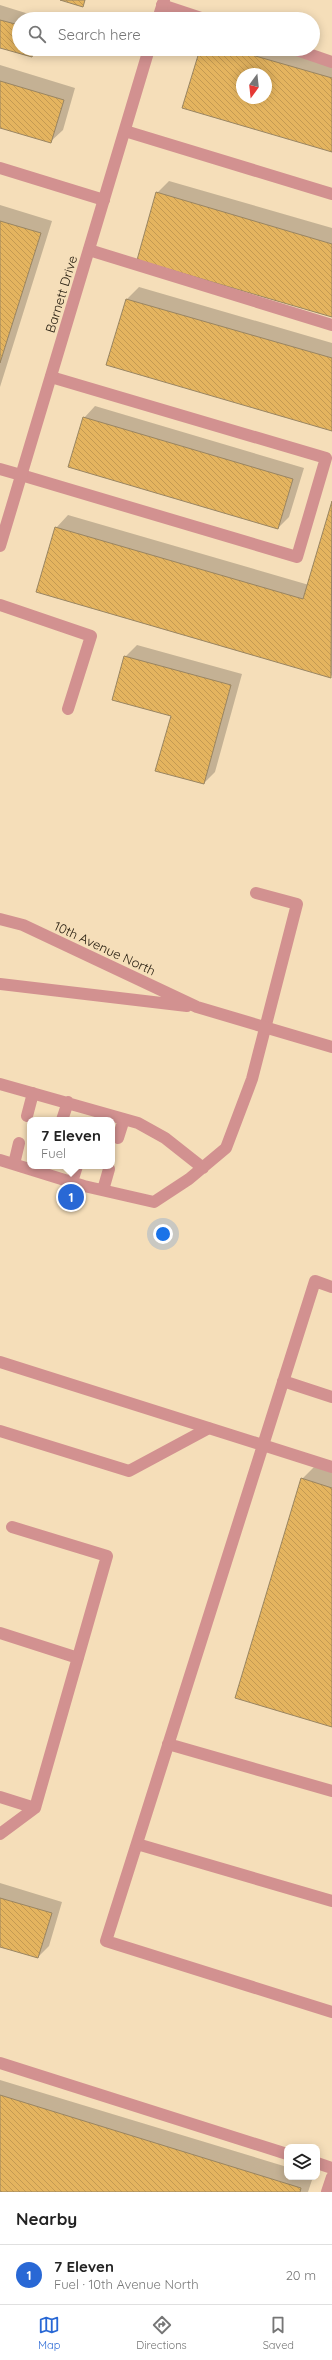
<!DOCTYPE html>
<meta charset="utf-8">
<style>
:root{--surface:#fff;--page:#f6f6f6;--text:#222;--muted:#767676;--line:#e0e0e0;--accent:#2968d5}
body{margin:0;font-family:Quicksand,sans-serif;background:var(--page);color:var(--text)}
.controls{position:absolute;right:12px;bottom:12px;display:grid;overflow:hidden;border-radius:8px;box-shadow:0 2px 10px #0003}
.controls button{width:36px;height:36px;display:grid;place-items:center;padding:0;border:0;border-bottom:1px solid var(--line);background:var(--surface);color:var(--text);font:20px sans-serif}
.compass{position:absolute;left:236px;top:68px;width:36px;height:36px;border-radius:50%;background:var(--surface);box-shadow:0 2px 10px #0003;rotate:195deg}
.you{position:absolute;left:163px;top:1234px;width:14px;height:14px;margin:-10px;border:3px solid #fff;border-radius:50%;background:#1a73e8;box-shadow:0 0 0 6px #1a73e833}
.badge{display:grid;place-items:center;width:26px;height:26px;border-radius:50%;background:var(--accent);color:#fff;font-size:13px;font-weight:700}
.pin{position:absolute;translate:-50% -50%;border:2px solid #fff;box-shadow:0 1px 4px #0006}
.popup{position:absolute;left:27px;top:1117px;width:88px;height:52px;box-sizing:border-box;display:grid;place-content:center;border-radius:8px;background:var(--surface);filter:drop-shadow(0 1px 3px #0005);font-size:13px;white-space:nowrap;color:var(--muted)}
.popup b{font-size:15px;color:var(--text)}
.popup::after{content:'';position:absolute;left:50%;top:100%;margin-left:-8px;border:8px solid transparent;border-top-color:var(--surface)}
.list{margin:0;padding:0;list-style:none}
h2{display:flex;justify-content:space-between;align-items:center;height:52px;margin:0;padding:0 16px;font-size:17px}
h2 small{font-size:13px;font-weight:400;color:var(--muted)}
.list li{display:grid;grid-template-columns:26px 1fr auto;gap:12px;align-items:center;box-sizing:border-box;height:60px;padding:0 16px;border-top:1px solid var(--line)}
.list b{display:block;font-size:15px;white-space:nowrap}
.list p{margin:0;font-size:13px;white-space:nowrap;color:var(--muted)}
.list em{font-size:13px;font-style:normal;color:var(--muted)}
.icon{flex:none;width:22px;height:22px;fill:none;stroke:currentColor;stroke-width:2;stroke-linecap:round;stroke-linejoin:round}
.map{position:relative;flex:none;width:332px;height:2192px;overflow:hidden}
.search{position:absolute;background:var(--surface);box-shadow:0 2px 10px #0003;left:12px;right:12px;top:12px;height:44px;display:flex;align-items:center;gap:10px;box-sizing:border-box;padding:0 14px;border-radius:22px;color:var(--muted);font-size:15px}
.sheet{height:112px;background:var(--surface)}
nav{display:flex;justify-content:space-around;align-items:center;box-sizing:border-box;height:56px;border-top:1px solid var(--line);background:var(--surface);font-size:11px;color:var(--muted)}
nav a{display:grid;justify-items:center;gap:2px}
nav .on{color:var(--accent)}
.map>svg:first-child{display:block}
.shadow{fill:#0003;fill-rule:evenodd}
.building{fill:url(#building-back-hatch);stroke:#998562;fill-rule:evenodd}
.lines{fill:none;stroke-linecap:round;stroke-linejoin:round}
.service{stroke:#d29190;stroke-width:12}
.minor{stroke:#d29190;stroke-width:12}
.tertiary{stroke:#d29190;stroke-width:12}
.labels{text-anchor:middle;dominant-baseline:central;stroke-width:3;stroke-linejoin:round;paint-order:stroke}
.street-label{font-size:13px;fill:#292012;stroke:#f5deb9}
</style>
<div class="map">
<svg width="332" height="2192" viewBox="0 0 332 2192">
<defs>
<pattern id="building-back-hatch" width="6" height="6" patternUnits="userSpaceOnUse"><rect width="6" height="6" fill="#e4b45f"/><path d="M-1 5l2 2M0 0l6 6M5-1l2 2" fill="none" stroke="#c49a52"/></pattern>
</defs>
<rect width="100%" height="100%" fill="#f5deb9"/>
<path class="shadow" d="M0,5L45,19H19V49H39L32,56L0,46Z
M201,49H285L332,63V151L183,107ZM242,74H266V98H242Z
M0,65L75,88L63,130L50,142L0,127Z
M169,181L332,228V316L157,193Z
M0,205L52,221L0,387Z
M139,287L332,343V430L108,364L127,299Z
M95,406L304,468L289,517L278,528L84,418Z
M332,505V675L330,677L56,528L68,515L309,585Z
M137,645L242,674L215,772L204,783L172,716L125,657Z
M314,1467L332,1472V1726L302,1479Z
M0,1883L62,1902L49,1946L38,1957L0,1946Z
M0,2080L287,2167V2177H313L308,2192H0Z"/>
<path class="building" d="M60,0H85L83,7Z
M0,20L19,25V49H35L32,57L0,48Z
M200,49H231L332,78V152L182,108ZM242,74H266V98H242Z
M0,81L64,100L51,143L0,128Z
M156,192L332,244V317L137,260Z
M0,221L41,233L0,363Z
M126,299L332,358V431L106,365Z
M83,417L293,479L278,529L68,467Z
M332,501L331,678L36,592L55,527L303,599Z
M124,656L231,685L204,784L155,771L171,716L112,700Z
M301,1478L332,1488V1727L235,1698Z
M0,1898L52,1913L38,1958L0,1947Z
M0,2095L301,2188L300,2192H0Z"/>
<g class="lines">
<path class="service" d="M162,5L204,19
M294,49L332,62
M125,131L332,194
M0,168L104,200
M89,250L332,325
M21,475L297,557L326,458L51,377
M0,605L91,636L68,709
M0,1084L138,1123L165,1138L203,1168
M27,1116L33,1093
M62,1120L68,1102
M118,1138L124,1119
M0,1160L84,1186L154,1202L189,1179L226,1148L252,1079L297,904L256,893
M14,1164L19,1143
M72,1182L77,1166
M103,1190L109,1169
M332,1287L315,1281L106,1941L332,2012
M0,1362L332,1467
M283,1381L332,1397
M0,1431L129,1471L209,1428
M12,1527L107,1556L35,1808
M0,1633L78,1658
M168,1744L332,1791
M0,1797L35,1808L0,1834
M137,1844L332,1901
M0,2063L287,2154
M317,2163L332,2168
M327,2192L332,2177"/>
<path class="minor" d="M158,19L164,0
M0,469L21,475
M0,546L149,49"/>
<path class="tertiary" d="M0,919L23,925L197,1007L332,1047
M0,984L187,1006"/>
</g>
<g class="labels">
<g class="street-label">
<text transform="translate(61 294) rotate(-73)">Barnett Drive</text>
<text transform="translate(105 948) rotate(25)">10th Avenue North</text>
</g>
</g>
</svg>
<div class="controls">
<button><svg class="icon" aria-label="layers" viewBox="0 0 24 24"><path d="M12 4l9 5-9 5-9-5zM3 14l9 5 9-5"/></svg></button>
</div>
<svg class="compass" viewBox="-18 -18 36 36"><path d="M0-13l5 13h-10z" fill="#e53935"/><path d="M0 13l5-13h-10z" fill="#767676"/></svg>
<div class="you"></div>
<div class="pin badge" style="left:71px;top:1197px">1</div>
<div class="popup"><b>7 Eleven</b>Fuel</div>
<div class="search"><svg class="icon" aria-label="search" viewBox="0 0 24 24"><circle cx="10" cy="10" r="6"/><path d="M15 15l6 6"/></svg>Search here</div>
</div>
<section class="sheet">
<h2>Nearby<small></small></h2>
<ul class="list">
<li><span class="badge">1</span><div><b>7 Eleven</b><p>Fuel · 10th Avenue North</p></div><em>20 m</em></li>
</ul>
</section>
<nav>
<a class="on"><svg class="icon" aria-label="map" viewBox="0 0 24 24"><path d="M3 6l6-2 6 2 6-2v14l-6 2-6-2-6 2zM9 4v14M15 6v14"/></svg>Map</a>
<a><svg class="icon" aria-label="directions" viewBox="0 0 24 24"><path d="M12 3l9 9-9 9-9-9zM9 14v-3h6M13 9l2 2-2 2"/></svg>Directions</a>
<a><svg class="icon" aria-label="saved" viewBox="0 0 24 24"><path d="M7 4h10v16l-5-4-5 4z"/></svg>Saved</a>
</nav>
